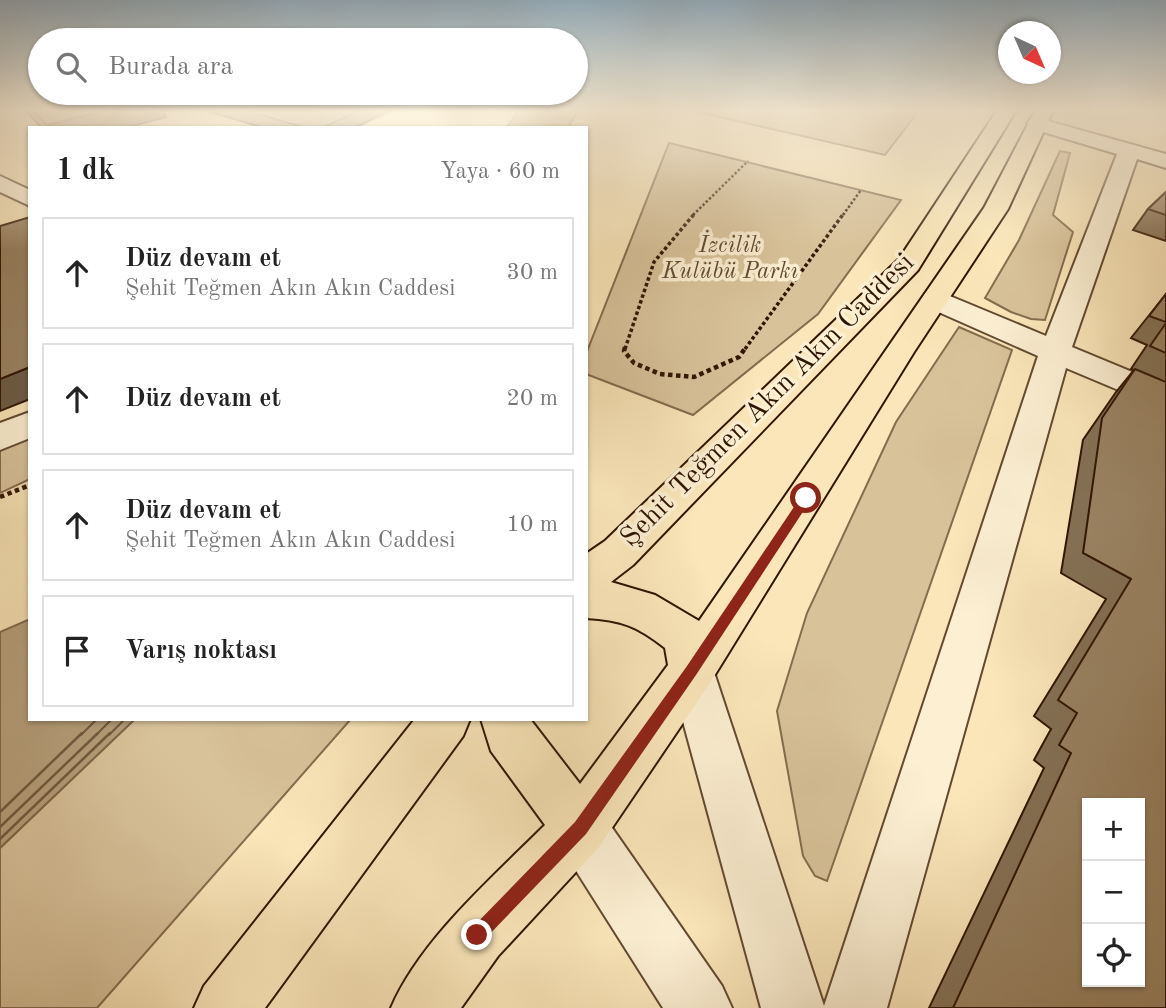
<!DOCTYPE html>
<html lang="tr">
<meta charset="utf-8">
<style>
:root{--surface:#fff;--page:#f6f6f6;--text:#222;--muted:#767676;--line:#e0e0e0}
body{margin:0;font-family:"Old Standard TT",serif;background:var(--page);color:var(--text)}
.controls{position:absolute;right:21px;bottom:21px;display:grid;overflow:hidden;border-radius:0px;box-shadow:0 2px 5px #0004}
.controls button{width:63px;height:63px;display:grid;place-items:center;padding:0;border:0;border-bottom:2px solid var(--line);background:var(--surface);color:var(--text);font:35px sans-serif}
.compass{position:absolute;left:998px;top:21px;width:63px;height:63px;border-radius:50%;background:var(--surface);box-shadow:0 2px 5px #0004;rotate:136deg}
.stop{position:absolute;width:21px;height:21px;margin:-16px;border:5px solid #8f2418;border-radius:50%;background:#fff}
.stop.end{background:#8f2418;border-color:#fff;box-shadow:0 2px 7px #0008}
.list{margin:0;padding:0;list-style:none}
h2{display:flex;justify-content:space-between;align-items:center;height:91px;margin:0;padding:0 28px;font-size:30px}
h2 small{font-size:23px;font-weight:400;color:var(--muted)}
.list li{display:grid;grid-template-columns:46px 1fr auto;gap:21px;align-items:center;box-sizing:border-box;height:112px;margin:0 14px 14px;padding:0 14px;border:2px solid var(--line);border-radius:0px}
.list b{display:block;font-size:26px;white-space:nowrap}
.list p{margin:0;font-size:23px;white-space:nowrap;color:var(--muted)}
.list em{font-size:23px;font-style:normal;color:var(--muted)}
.icon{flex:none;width:38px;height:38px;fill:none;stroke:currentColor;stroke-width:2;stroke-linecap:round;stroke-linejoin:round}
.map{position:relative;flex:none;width:1166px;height:1008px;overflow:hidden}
.search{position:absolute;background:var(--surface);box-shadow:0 2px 5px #0004;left:28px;top:28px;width:560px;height:77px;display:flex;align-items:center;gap:18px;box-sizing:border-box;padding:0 24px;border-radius:38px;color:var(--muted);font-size:26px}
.panel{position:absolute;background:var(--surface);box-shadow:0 2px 5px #0004;left:28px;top:126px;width:560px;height:595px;border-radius:0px}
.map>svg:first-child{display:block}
.green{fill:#d8c29a;stroke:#846c4e;stroke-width:2}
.water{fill:#b59f7b;stroke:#80684b;stroke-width:2}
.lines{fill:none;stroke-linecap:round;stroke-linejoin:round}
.shore-far1{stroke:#725a3f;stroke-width:2}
.shore{stroke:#725a3f;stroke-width:2.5}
.minor-casing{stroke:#624930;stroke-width:4}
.major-casing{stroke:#301503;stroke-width:4}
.path-far2{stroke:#301503;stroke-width:2.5;stroke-dasharray:2.5 2;stroke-linecap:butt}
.path-far1{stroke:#301503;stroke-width:3.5;stroke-dasharray:3.5 2.5;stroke-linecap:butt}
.path{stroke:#301503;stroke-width:4.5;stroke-dasharray:4.5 3.5;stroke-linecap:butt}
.minor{fill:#fcefd2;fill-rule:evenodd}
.major{fill:#fae6b9;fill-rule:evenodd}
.wall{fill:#847054;stroke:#301503;stroke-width:2}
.shaded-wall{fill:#6b5b45;stroke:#301503;stroke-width:2}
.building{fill:#998262;stroke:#301503;stroke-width:2;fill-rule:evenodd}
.route{fill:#8f2418}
.labels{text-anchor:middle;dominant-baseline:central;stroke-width:7;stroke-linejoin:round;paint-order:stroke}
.far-park-label{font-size:23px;font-style:italic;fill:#624930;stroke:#fcefd2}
.street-label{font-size:28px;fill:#301503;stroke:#fcefd2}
</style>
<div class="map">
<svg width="1166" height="1008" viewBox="0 0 1166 1008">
<rect width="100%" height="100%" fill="#fae6b9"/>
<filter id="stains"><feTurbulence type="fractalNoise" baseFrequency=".00286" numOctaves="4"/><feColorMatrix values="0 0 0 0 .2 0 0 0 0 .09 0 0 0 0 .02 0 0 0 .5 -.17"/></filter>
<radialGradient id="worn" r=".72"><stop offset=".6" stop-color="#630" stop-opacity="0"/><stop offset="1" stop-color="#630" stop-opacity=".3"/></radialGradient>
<path class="green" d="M703,109H920L885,155L698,112Z
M669,143L901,200L818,314L693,415L586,374V354Z
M1060,151L1070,153L1053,215L1073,232L1045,320L1031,319L1011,312L985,298L1019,240Z
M959,327L1012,350L827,881L815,876L803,856L777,711L807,613L896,422Z
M30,427V479L0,493V440Z
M135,719H351L97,1008H0V848Z"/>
<path class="water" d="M520,109H579L568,128H506Z
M30,619V719H135L0,848V632Z"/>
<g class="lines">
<path class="shore-far1" d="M81,735L97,719
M96,735L112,719
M109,735L125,719"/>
<path class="shore" d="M0,812L82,733
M0,827L98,733
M0,839L110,733"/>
<defs>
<path id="minor" d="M1037,118L1166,154V168L1137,159L1072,347L1166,386V410L1066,368L887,1008H761L669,670L676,654L692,648L708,654L824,1006L1038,356L925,306L921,300L925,294L935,291L945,294L1046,336L1117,154L1030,128L1027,124L1030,120Z
M0,176L30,190V206L0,192Z
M30,412V438L0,450V423Z
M580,801L599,809L722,986L732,1008H663L561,847L553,828L561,809Z"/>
<path id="major" d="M998,109H1017L918,270L633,565L611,582L655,595L699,621L984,208L1036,109H1054L1008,209L914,352L708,686L599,847L498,956L461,1008H391C420,940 493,877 545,825L491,751L481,719H530L580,784L668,665L665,648C637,626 621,620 586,618V554L605,541L899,259Z
M415,719H470L463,736L265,1008H194L204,986Z"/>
</defs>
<use href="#minor" class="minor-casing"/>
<use href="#major" class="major-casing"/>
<path class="path-far2" d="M693,215L748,161
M843,215L861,190"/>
<path class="path-far1" d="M625,349L654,262L695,213
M745,349L844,213"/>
<path class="path" d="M625,347L624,351L634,363L660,374L694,377L739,357L746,347
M0,497L30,485"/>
<use href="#minor" class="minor"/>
<use href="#major" class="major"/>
</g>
<path class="wall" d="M24,109H163L166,117L124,128H42Z
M201,109H393L354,128H264Z
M1166,192V241L1133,230L1148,209Z
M1166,294V1008H929L1044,768L1034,760L1051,729L1034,716L1106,599L1061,573L1083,440L1116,392L1134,370L1131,369L1147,345L1131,338Z"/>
<path class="shaded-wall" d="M110,109H163L166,117L124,128H49L47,125Z
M362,109H393L354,128H322Z
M30,367V399L0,411V379Z"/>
<path class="building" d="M31,109H110L47,125Z
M241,109H362L322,128H306Z
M1166,192V215L1148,209Z
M30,217V367L0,379V226Z
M1166,294V322L1149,316Z
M1166,323V353L1150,346Z
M1135,369L1166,382V1008H953L1071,753L1059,745L1077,713L1058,700L1131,579L1083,553L1102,418ZM1087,803H1140V982H1087Z"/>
<linearGradient id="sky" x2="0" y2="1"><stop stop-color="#93acbc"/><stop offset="0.44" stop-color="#fdf4e0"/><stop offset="1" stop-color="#fdf4e0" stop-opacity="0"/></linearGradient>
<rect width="1166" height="250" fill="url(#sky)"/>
<path class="route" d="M806,494L812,498L810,501L696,675L586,834L483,941L477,944L471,941L468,935L471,929L575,822L687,666L802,495Z"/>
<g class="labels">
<g class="far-park-label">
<text x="730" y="245">İzcilik<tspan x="730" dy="26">Kulübü Parkı</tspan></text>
</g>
<g class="street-label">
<text transform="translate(768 401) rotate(-45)">Şehit Teğmen Akın Akın Caddesi</text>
</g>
</g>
<rect width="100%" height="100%" filter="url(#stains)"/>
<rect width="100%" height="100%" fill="url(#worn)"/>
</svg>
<div class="controls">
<button>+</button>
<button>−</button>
<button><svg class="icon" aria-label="locate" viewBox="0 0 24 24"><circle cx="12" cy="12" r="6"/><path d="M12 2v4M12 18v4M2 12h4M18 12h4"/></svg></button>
</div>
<svg class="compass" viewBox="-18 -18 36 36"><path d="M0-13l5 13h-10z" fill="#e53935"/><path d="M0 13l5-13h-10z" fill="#767676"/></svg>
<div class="stop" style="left:806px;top:498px"></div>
<div class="stop end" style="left:477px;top:935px"></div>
<div class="search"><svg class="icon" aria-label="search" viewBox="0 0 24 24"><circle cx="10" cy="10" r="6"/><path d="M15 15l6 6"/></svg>Burada ara</div>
<section class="panel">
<h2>1 dk<small>Yaya · 60 m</small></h2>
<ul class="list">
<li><svg class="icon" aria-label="ahead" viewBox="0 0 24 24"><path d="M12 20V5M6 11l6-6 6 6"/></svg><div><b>Düz devam et</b><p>Şehit Teğmen Akın Akın Caddesi</p></div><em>30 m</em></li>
<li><svg class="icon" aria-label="ahead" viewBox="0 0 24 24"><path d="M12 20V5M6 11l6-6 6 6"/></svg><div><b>Düz devam et</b></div><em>20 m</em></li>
<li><svg class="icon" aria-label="ahead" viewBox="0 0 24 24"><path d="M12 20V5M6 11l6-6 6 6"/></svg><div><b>Düz devam et</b><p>Şehit Teğmen Akın Akın Caddesi</p></div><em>10 m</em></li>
<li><svg class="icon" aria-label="arrive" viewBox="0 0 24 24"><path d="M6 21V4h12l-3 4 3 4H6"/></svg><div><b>Varış noktası</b></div></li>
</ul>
</section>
</div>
